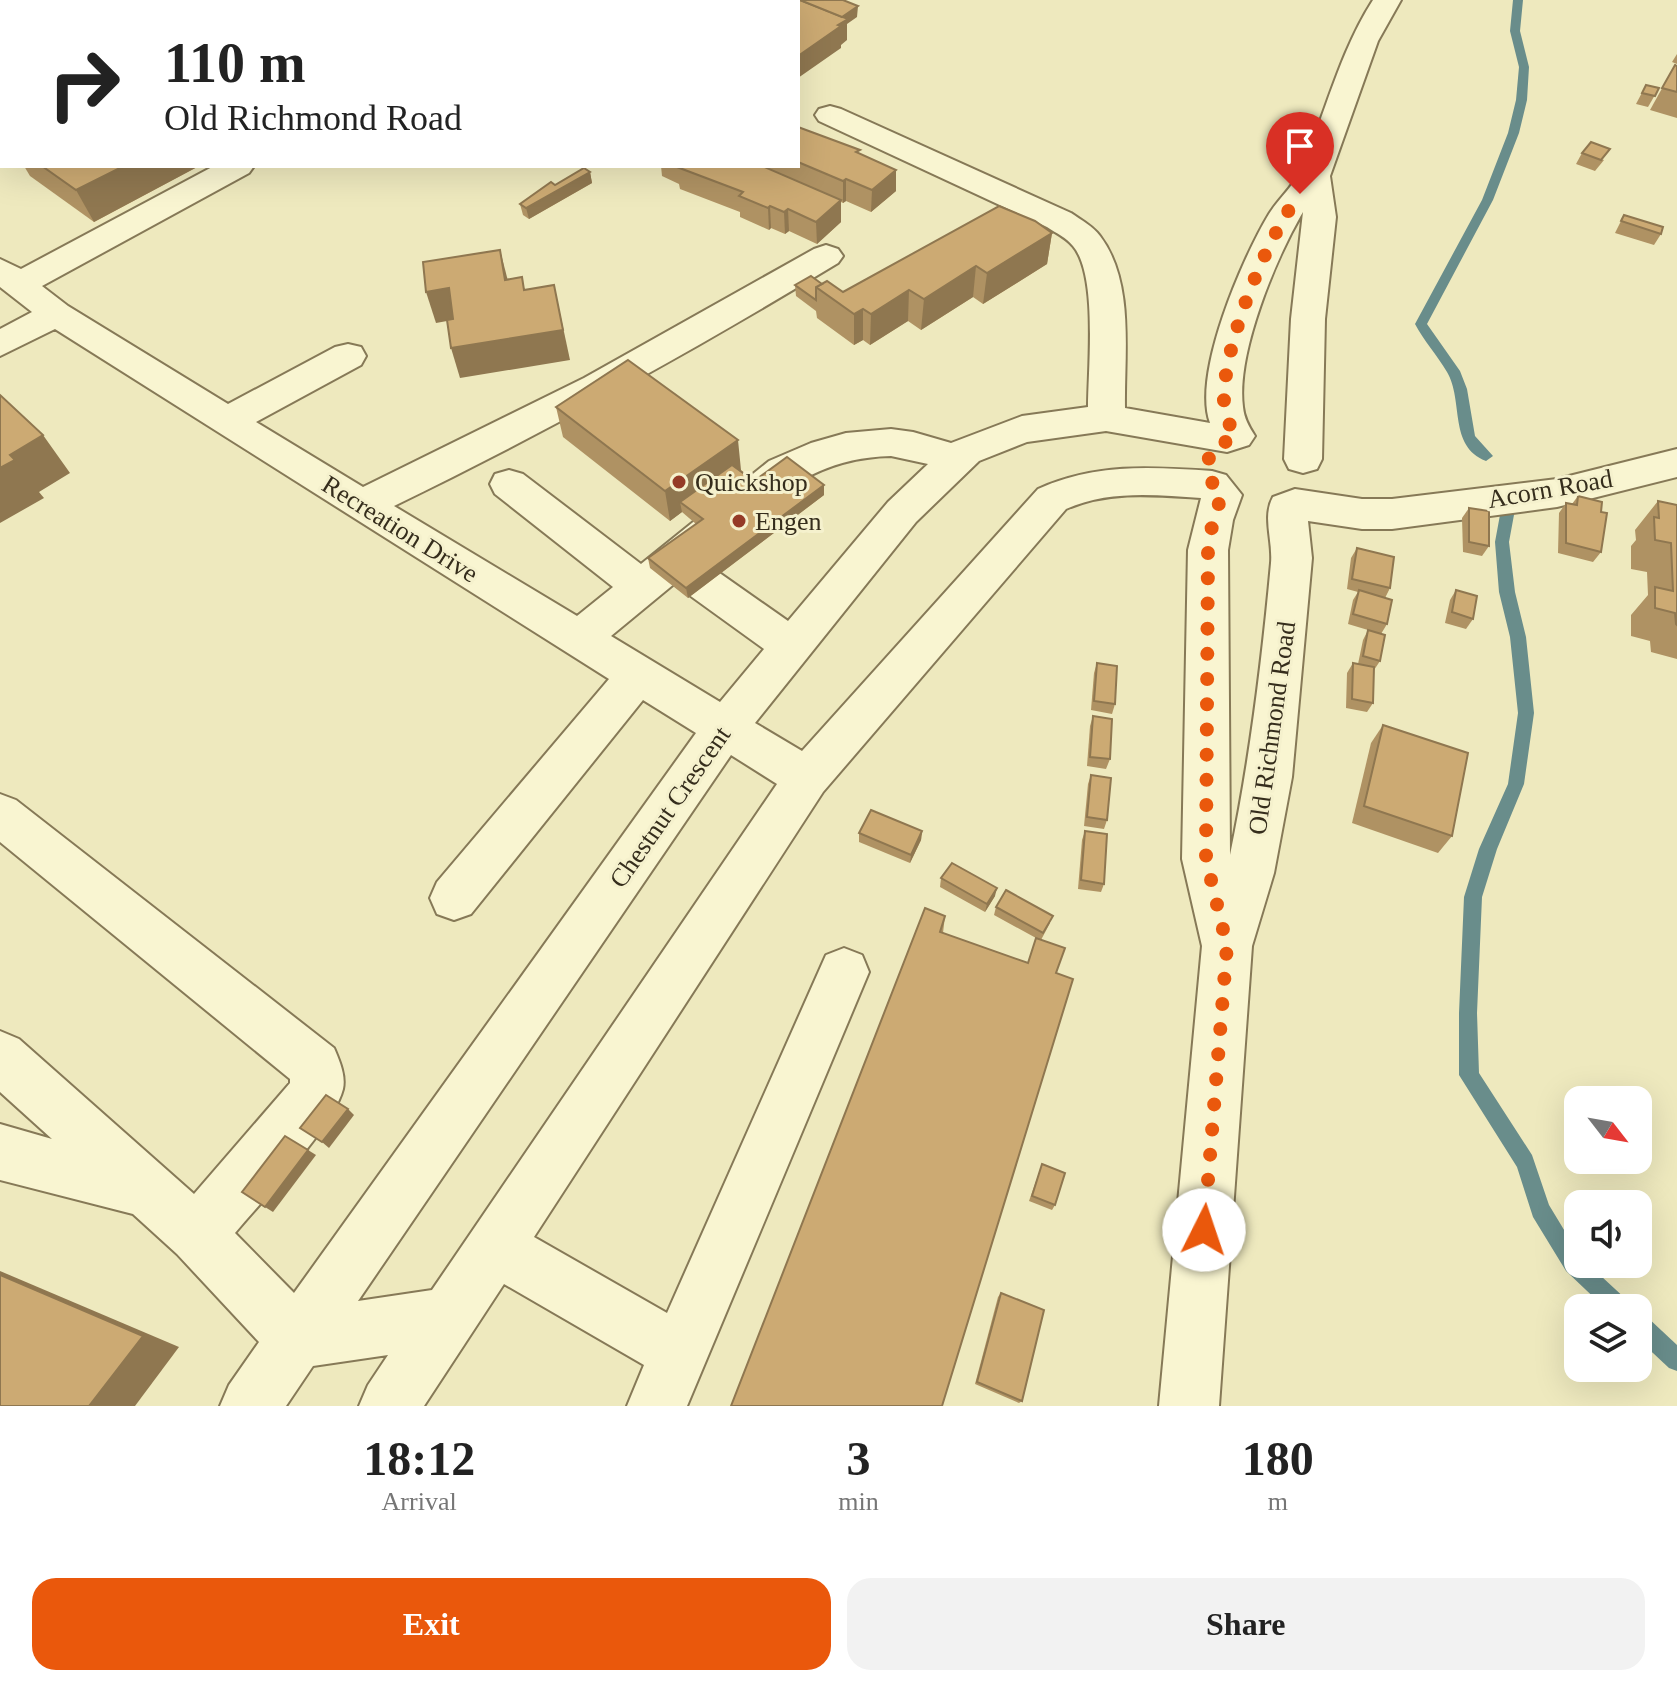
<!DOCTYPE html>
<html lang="en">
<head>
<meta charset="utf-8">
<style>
  :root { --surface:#fff; --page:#f2f2f2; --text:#222; --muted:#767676; --accent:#ea580c }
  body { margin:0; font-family:Georgia,serif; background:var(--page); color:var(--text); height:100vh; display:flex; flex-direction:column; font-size:30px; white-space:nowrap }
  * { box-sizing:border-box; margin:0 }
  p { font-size:26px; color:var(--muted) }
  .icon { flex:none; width:44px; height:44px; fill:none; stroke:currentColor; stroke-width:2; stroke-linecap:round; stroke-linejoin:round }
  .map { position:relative; height:1406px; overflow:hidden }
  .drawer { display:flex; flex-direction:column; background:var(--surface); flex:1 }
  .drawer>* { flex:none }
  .hud { position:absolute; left:0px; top:0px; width:800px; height:168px; box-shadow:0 8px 32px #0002; background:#fff; color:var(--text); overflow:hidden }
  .needle { width:52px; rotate:121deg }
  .controls { position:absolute; left:1564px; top:1086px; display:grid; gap:16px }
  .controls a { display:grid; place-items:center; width:88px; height:88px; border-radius:16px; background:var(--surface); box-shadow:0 8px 32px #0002; font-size:40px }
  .pin { position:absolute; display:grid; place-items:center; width:68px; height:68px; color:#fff; margin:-82px -34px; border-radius:50% 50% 50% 0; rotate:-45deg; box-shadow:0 0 8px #0007 }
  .pin .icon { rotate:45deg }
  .me { position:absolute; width:88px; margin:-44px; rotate:4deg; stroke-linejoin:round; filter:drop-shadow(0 0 6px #0008) }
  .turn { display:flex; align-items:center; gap:28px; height:168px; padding:0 32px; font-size:36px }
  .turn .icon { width:104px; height:104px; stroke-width:2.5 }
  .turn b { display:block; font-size:56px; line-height:68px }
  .eta { display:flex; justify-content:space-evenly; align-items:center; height:136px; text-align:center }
  .eta b { font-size:48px; font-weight:700; line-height:56px }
  .button { display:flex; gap:16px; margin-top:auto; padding:16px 32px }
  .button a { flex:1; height:92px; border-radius:24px; background:var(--accent); color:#fff; font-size:32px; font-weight:700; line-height:92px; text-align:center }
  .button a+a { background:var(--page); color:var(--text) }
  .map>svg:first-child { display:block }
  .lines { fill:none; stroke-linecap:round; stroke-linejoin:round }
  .stream { fill:#698d8b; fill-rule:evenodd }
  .minor-casing { stroke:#867957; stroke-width:4 }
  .minor { fill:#f9f5d1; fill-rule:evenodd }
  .wall { fill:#af9263 }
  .shaded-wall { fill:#8f7750 }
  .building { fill:#ccaa73; stroke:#8f7750; stroke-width:2 }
  .route { stroke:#ea580c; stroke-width:14; stroke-dasharray:0 25.2 }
  .poi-dot { fill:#953b27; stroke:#f5f1cd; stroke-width:3 }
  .labels { text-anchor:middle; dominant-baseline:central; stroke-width:6; stroke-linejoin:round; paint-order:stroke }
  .poi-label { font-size:26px; fill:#352d1c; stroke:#f5f1cd; text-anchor:start }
  .street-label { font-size:26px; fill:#352d1c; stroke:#f5f1cd }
</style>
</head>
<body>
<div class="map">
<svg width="1677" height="1406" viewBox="0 0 1677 1406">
  <rect width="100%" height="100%" fill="#eee9be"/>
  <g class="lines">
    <!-- stream -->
    <g class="stream">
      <path d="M1513,0h10l-3,31 9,36 -2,33 -8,33 -26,67 -66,124 33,47 7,18 8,47 18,20 -7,5c-38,-15 -22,-60 -39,-89 -10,-17 -23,-31 -32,-48l67,-124 26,-67 8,-33 3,-33 -9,-36z"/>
      <polygon points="1509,499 1516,504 1509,542 1515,592 1526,637 1534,713 1524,784 1497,849 1482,897 1477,1013 1479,1073 1532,1155 1549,1205 1578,1253 1578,1264 1588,1264 1628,1301 1632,1308 1605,1308 1566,1271 1533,1217 1517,1167 1459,1075 1459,1013 1464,897 1479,849 1508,784 1518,713 1510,637 1499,592 1495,542 1502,504"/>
      <polygon points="1638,1313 1646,1316 1677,1345 1677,1371 1669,1368 1638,1339"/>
    </g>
    <!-- minor casing -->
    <g class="minor-casing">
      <g id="minor">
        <path d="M1373,0h28l-23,41 -48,135 6,41 -11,102 -3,140 -5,10 -14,4 -14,-4 -5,-10 7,-140 12,-107c-27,46 -67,141 -60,195 1,11 6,20 12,29l-6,9 -22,7 -121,-21 -79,11 -48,19 -63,61 -161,201 47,28 236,-262c58,-26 113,-22 174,-18l14,4 16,20 -9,25 -5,30 2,305c20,-96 32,-194 41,-292 2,-23 -9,-46 2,-66l22,-8 67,10h30l165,-20 120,-30v28l-120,30 -165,22h-30l-54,-8 4,37 -20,219 -18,96 -22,73 -33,460h-60l43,-460 -20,-87 6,-309 13,-52c-46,-3 -92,-8 -135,11l-243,283 -289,445 133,76 159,-358 18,-7 18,7 7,17 -182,434h-60l17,-41 -140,-81 -80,122h-65l9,-21 20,-30 -75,11 -27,40h-66l9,-21 30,-43 -82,-88 -44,-40 -133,-34v-56l52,15 -52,-47v-61l19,8 175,155 96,-111v-4l-290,-237v-48l16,6 318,248c5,12 12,27 9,41 -10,39 -80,110 -108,144l59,60 402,-560 -53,-33 -172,214 -17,6 -17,-6 -7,-16 7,-16 172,-203 -554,-350 -55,27v-27l32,-17 -32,-25v-28l21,10 193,-103h40l-5,7 -207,113 26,20 160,98 107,-57 13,-3 13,3 5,9 -5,9 -105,57 107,65 221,-109 230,-129 12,-4 12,4 5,7 -5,7c-145,88 -292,169 -444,243l183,110 36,-29 -118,-93 -5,-10 5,-10 14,-4 14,4 118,90 128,-103 42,-18 35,-10 45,-4 22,3 38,11 71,-27 66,-9c0,-38 10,-132 -15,-161 -6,-8 -17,-13 -26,-19l-228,-106 -4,-6 4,-6 11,-3 11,3 230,104c10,7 22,13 29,23 35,46 24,118 25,172l85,15c-18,-49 33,-166 59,-209 10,-16 25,-28 32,-45 25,-56 38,-116 72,-169zM891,456l37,8 -40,38 -100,119 -87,-61c63,-52 103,-102 190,-104zM674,584l90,65 -44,53 -109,-66zM731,755l46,29 -345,506 -74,11z"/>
        <polygon points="0,105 2,105 0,124"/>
      </g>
    </g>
    <!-- minor -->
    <use href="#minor" class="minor"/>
  </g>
  <!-- wall -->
  <g class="wall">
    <polygon points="1677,54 1677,64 1672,62"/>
    <polygon points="1675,65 1677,66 1677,118 1650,110"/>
    <polygon points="1646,85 1659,88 1648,107 1636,104"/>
    <polygon points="798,123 799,127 860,154 896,191 871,212 846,201 843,203 841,202 841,222 817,244 789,231 785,234 771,228 769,230 740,217 740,212 680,189 679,184 662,176 661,166 798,166"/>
    <polygon points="1582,153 1604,160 1595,171 1576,164"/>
    <polygon points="24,166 199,166 94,222 30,176"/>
    <polygon points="590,172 592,183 529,219 523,215 520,204 555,185"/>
    <polygon points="1624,215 1661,234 1654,245 1615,233"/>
    <polygon points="1052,233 1047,264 983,304 973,297 921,330 908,321 870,345 863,340 854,345 817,318 816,311 796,296 795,285 822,284 843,292"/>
    <polygon points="556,407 741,470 754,481 824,495 688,598 650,568 648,558 696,524 682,512 670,521 563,437"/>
    <polygon points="1578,496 1601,512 1601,552 1593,562 1558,553 1559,513 1566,503 1572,504"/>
    <polygon points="1658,501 1677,505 1677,659 1651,652 1650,641 1631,636 1631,615 1648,595 1647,572 1631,569 1631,546 1636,540 1635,530"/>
    <polygon points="1469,508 1489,546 1482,556 1463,552 1462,518"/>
    <polygon points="1357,548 1390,588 1385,598 1387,624 1381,634 1380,661 1374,670 1373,703 1367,712 1346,708 1347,673 1353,663 1358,664 1363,640 1368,630 1348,624 1353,600 1358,592 1347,589 1351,558"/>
    <polygon points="1456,590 1473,619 1466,629 1445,623 1450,600"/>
    <polygon points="1097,663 1115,704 1112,714 1091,710 1094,673"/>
    <polygon points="1093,716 1110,759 1106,769 1087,766 1090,726"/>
    <polygon points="1383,725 1452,836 1438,853 1352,823 1371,743"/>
    <polygon points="1091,775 1107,820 1104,829 1084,826 1088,784"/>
    <polygon points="922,831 921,840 910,863 859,842 859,833"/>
    <polygon points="1085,831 1104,884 1101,892 1078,889 1082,840"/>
    <polygon points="941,878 995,896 985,912 940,887"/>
    <polygon points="996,907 1050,923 1041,940 1056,973 731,1406 945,916 943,933 1028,963 1036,938 994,915"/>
    <polygon points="1042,1164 1055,1205 1052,1210 1029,1201"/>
    <polygon points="1001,1293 1022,1401 1019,1403 975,1384 998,1297"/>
  </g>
  <!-- shaded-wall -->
  <g class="shaded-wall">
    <polygon points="247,0 285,0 286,2 242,2"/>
    <polygon points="858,6 857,17 847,24 847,40 841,45 841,48 798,78 798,56 838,19"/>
    <polygon points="2,138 2,153 0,155 0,140"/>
    <polygon points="124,166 199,166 94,222 76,190"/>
    <polygon points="896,170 896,191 871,212 872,190"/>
    <polygon points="590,172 592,183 529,219 526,208"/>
    <polygon points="846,179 846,201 843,203 843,181"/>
    <polygon points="841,200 841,222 817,244 816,222"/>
    <polygon points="770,206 771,228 769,230 768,208"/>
    <polygon points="788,209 789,231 785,234 784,212"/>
    <polygon points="1052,233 1047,264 983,304 987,273"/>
    <polygon points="500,250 508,281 505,280"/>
    <polygon points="976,266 973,297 921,330 924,299"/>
    <polygon points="554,285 570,360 460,378 451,348"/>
    <polygon points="449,288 458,319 436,323 426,292"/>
    <polygon points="909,290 908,321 870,345 871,314"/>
    <polygon points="863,309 863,340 854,345 854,314"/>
    <polygon points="43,435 70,473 39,492 44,498 0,523 0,468 10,455"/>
    <polygon points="738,440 741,470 688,508 680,502 682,512 670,521 665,491"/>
    <polygon points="824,485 824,495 688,598 686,588"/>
    <polygon points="922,831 921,840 910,863 911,855"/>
    <polygon points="997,888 995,896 985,912 987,904"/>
    <polygon points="348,1109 354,1115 329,1148 322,1142"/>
    <polygon points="308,1150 316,1155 273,1212 265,1207"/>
    <polygon points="0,1271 179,1347 135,1406 89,1406 0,1275"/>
  </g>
  <!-- building -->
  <g class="building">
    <polygon points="188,0 231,0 228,2 187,2 189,1"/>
    <polygon points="765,0 800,0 848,19 838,25 841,26 798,56 798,2 761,2"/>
    <polygon points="800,0 843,0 858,6 842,17"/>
    <polygon points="1675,65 1677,66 1677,92 1662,88"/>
    <polygon points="1646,85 1659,88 1655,96 1642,93"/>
    <polygon points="798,127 860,150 856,152 896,170 872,190 846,179 843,181 798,162"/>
    <polygon points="1591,142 1610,149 1601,160 1582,153"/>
    <polygon points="42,166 124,166 76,190"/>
    <polygon points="679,166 762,166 841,200 816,222 788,209 784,212 770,206 768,208 739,196 743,192 677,167"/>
    <polygon points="584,168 590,172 526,208 520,204 551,182 555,185"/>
    <polygon points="999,206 1035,221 1052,233 987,273 976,266 924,299 909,290 871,314 863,309 854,314 816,287 827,281 843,292"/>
    <polygon points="1624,215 1663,227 1661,234 1621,221"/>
    <polygon points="500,250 505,280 522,277 524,290 554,285 563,330 451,348 447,320 453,319 449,288 426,292 423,262"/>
    <polygon points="811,276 822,284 816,287 816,300 795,285"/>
    <polygon points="628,360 738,440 665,491 556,407"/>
    <polygon points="0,395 43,435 10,455 15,460 0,468"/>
    <polygon points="787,457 824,485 686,588 648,558 703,519 680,502 732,465 754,481"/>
    <polygon points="1578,496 1602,502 1601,512 1607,513 1601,552 1566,543 1566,503 1577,505"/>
    <polygon points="1658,501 1677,505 1677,625 1676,624 1675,613 1655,608 1655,587 1673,591 1671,543 1655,540 1654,517 1659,518"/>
    <polygon points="1469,508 1489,511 1489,546 1469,542"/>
    <polygon points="1357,548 1394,557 1390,588 1352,579"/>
    <polygon points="1359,590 1392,600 1387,624 1353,614"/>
    <polygon points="1456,590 1477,596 1473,619 1452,612"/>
    <polygon points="1368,630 1385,635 1380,661 1363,656"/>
    <polygon points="1097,663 1117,666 1115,704 1094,701"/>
    <polygon points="1353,663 1374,667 1373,703 1352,699"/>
    <polygon points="1093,716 1112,719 1110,759 1090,757"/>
    <polygon points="1383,725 1468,753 1452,836 1364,806"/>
    <polygon points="1091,775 1111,778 1107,820 1087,817"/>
    <polygon points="871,810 922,831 911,855 859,833"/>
    <polygon points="1085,831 1107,834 1104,884 1081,880"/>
    <polygon points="952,863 997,888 987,904 941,878"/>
    <polygon points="1006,890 1053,916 1043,933 996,907"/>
    <polygon points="925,908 945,916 940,932 1028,963 1036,938 1065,948 1056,973 1073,979 942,1406 731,1406"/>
    <polygon points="326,1095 348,1109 322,1142 300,1128"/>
    <polygon points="285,1136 308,1150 265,1207 242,1192"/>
    <polygon points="1042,1164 1065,1173 1055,1205 1032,1196"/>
    <polygon points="0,1275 143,1336 89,1406 0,1406"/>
    <polygon points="1001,1293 1044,1310 1022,1401 977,1382"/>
  </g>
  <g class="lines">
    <!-- route -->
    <path class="route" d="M1204,1230l23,-284 -21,-87 2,-309 5,-30 9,-25c-14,-14 -17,-26 -11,-45l25,-14c-7,-12 -12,-21 -12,-34 -2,-54 43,-166 76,-208"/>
  </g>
  <!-- markers -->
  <g class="poi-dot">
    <circle cx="679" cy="482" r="8"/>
    <circle cx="739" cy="521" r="8"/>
  </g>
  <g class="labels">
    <!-- poi labels -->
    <g class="poi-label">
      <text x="695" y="482">Quickshop</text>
      <text x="755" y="521">Engen</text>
    </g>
    <!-- street labels -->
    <g class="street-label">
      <text transform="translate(1550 489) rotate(-10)">Acorn Road</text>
      <text transform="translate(400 529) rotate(32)">Recreation Drive</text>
      <text transform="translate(1272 728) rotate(-82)">Old Richmond Road</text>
      <text transform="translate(670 807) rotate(-55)">Chestnut Crescent</text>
    </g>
  </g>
</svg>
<div class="controls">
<a><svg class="needle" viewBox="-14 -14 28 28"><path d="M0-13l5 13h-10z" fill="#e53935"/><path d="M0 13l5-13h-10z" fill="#767676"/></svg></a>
<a><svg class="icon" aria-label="sound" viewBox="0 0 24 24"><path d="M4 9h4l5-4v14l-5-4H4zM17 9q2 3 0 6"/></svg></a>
<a><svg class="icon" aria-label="layers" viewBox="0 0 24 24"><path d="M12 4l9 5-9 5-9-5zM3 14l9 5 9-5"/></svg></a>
</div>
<div class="pin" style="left:1300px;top:194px;background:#d93025"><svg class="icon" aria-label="arrive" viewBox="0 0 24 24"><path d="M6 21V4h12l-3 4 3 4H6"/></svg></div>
<svg class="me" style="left:1204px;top:1230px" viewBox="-20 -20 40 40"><circle r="19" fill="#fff"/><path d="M0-13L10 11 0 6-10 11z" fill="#ea580c"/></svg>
<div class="hud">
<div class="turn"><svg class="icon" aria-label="right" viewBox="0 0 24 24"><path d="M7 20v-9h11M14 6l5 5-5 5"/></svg><div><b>110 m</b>Old Richmond Road</div></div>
</div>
</div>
<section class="drawer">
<div class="eta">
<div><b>18:12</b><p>Arrival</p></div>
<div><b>3</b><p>min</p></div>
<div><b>180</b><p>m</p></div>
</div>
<div class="button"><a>Exit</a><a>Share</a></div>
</section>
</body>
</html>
